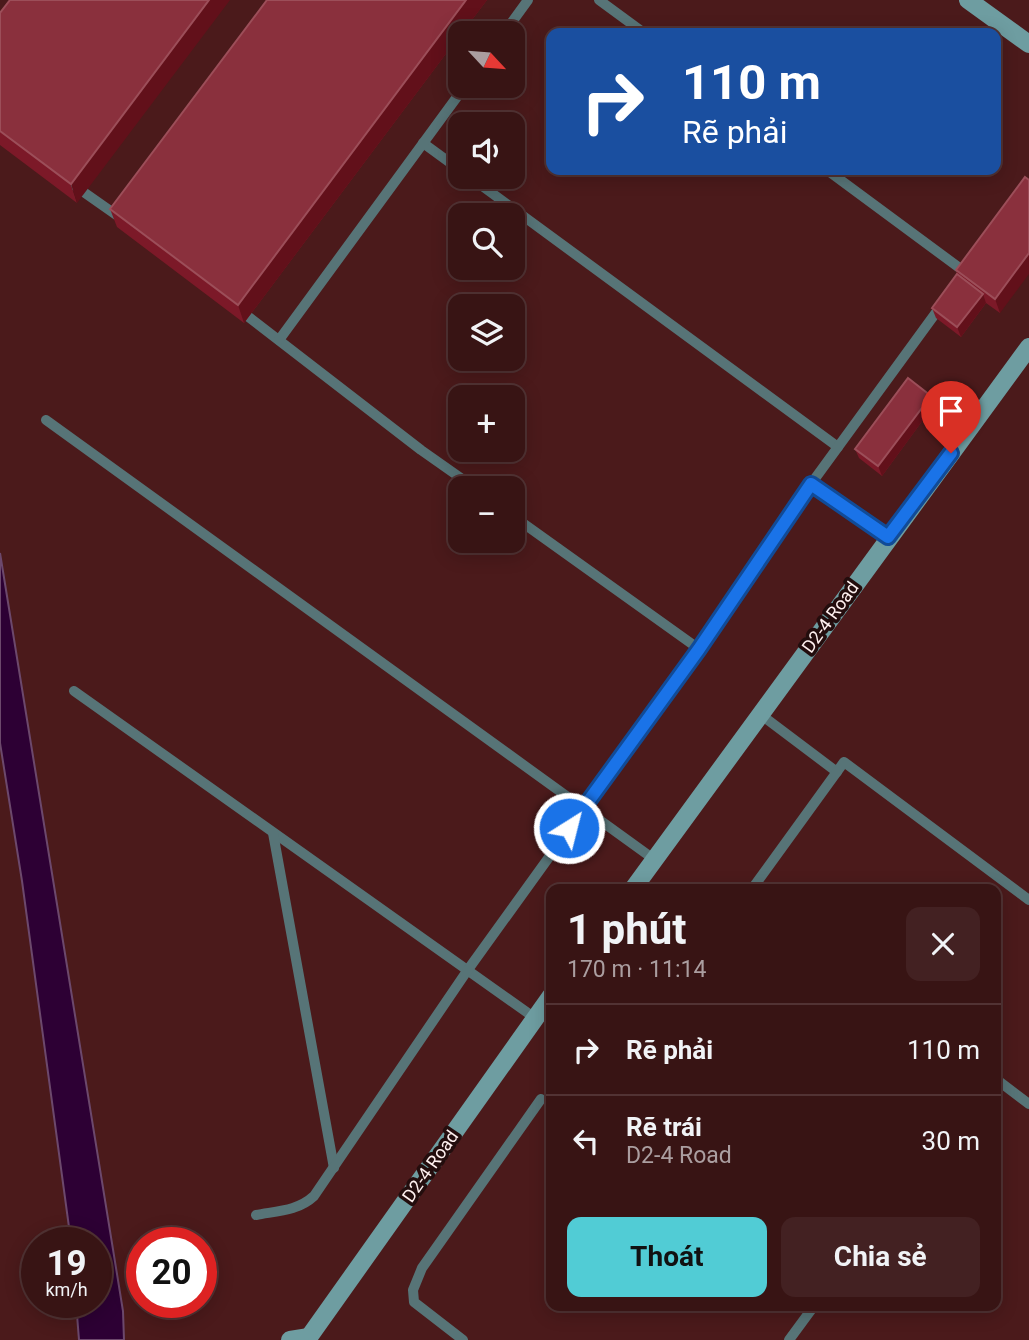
<!DOCTYPE html>
<html lang="vi">
<head>
<meta charset="utf-8">
<style>
  :root { --surface:#381414; --page:#432122; --text:#f1f3f6; --muted:#ab9ea0; --line:#523334; --accent:#51ccd5 }
  body { margin:0; font-family:Roboto,sans-serif; background:var(--page); color:var(--text); height:100vh; display:flex; flex-direction:column; font-size:26px; white-space:nowrap }
  * { box-sizing:border-box; margin:0 }
  p { font-size:23px; color:var(--muted) }
  .icon { flex:none; width:38px; height:38px; fill:none; stroke:currentColor; stroke-width:2; stroke-linecap:round; stroke-linejoin:round }
  .map { position:relative; flex:1; overflow:hidden }
  .side { position:absolute; left:546px; top:884px; width:455px; height:427px; display:flex; flex-direction:column; background:var(--surface); border-radius:14px; box-shadow:0 4px 18px #0003,0 0 0 2px var(--line) }
  .side>* { flex:none }
  .top-card { position:absolute; left:546px; top:28px; width:455px; height:147px; border-radius:14px; box-shadow:0 4px 18px #0003,0 0 0 2px var(--line); background:#1a4fa0; color:#fff; overflow:hidden }
  .needle { width:46px; rotate:116deg }
  .controls { position:absolute; left:448px; top:21px; display:grid; gap:14px }
  .controls a { display:grid; place-items:center; width:77px; height:77px; border-radius:14px; background:var(--surface); box-shadow:0 4px 18px #0003,0 0 0 2px var(--line); font-size:35px }
  .speed { position:absolute; left:21px; top:1227px; display:flex; gap:14px; font-size:35px; font-weight:700; text-align:center }
  .speed>* { display:grid; place-content:center; width:91px; height:91px; border-radius:50%; background:var(--surface); box-shadow:0 4px 18px #0003,0 0 0 2px var(--line); line-height:1 }
  .speed small { font-size:18px; font-weight:400 }
  .speed .limit { border:10px solid #d22; background:#fff; color:#111 }
  .pin { position:absolute; display:grid; place-items:center; width:60px; height:60px; color:#fff; margin:-72px -30px; border-radius:50% 50% 50% 0; rotate:-45deg; box-shadow:0 0 7px #0007 }
  .pin .icon { rotate:45deg }
  .me { position:absolute; width:77px; margin:-38px; rotate:36deg; stroke-linejoin:round; filter:drop-shadow(0 0 5px #0008) }
  .turn { display:flex; align-items:center; gap:24px; height:147px; padding:0 21px; font-size:32px }
  .turn .icon { width:91px; height:91px; stroke-width:2.5 }
  .turn b { display:block; font-size:49px; line-height:60px }
  .round { display:grid; place-items:center; flex:none; width:74px; height:74px; border-radius:14px; background:var(--page) }
  .overview { display:flex; align-items:center; justify-content:space-between; height:119px; padding:0 21px }
  h1 { font-size:42px; font-weight:700; line-height:52px }
  .primary-button { display:flex; gap:14px; margin-top:auto; padding:14px 21px }
  .primary-button a { flex:1; height:80px; border-radius:14px; background:var(--accent); color:#111; font-size:28px; font-weight:700; line-height:80px; text-align:center }
  .primary-button a+a { background:var(--page); color:var(--text) }
  ul { padding:0; list-style:none }
  li { display:flex; align-items:center; gap:21px; height:91px; padding:0 21px; border-top:2px solid var(--line) }
  li div { flex:1 }
  li b { display:block; font-size:26px }
  li em { font-style:normal }
  .map>svg:first-child { display:block }
  .water { fill:#2d0034; stroke:#6c486c; stroke-width:2 }
  .lines { fill:none; stroke-linecap:round; stroke-linejoin:round }
  .lane { stroke:#577477; stroke-width:10 }
  .secondary { stroke:#6e9da1; stroke-width:18 }
  .wall { fill:#7c1928 }
  .shaded-wall { fill:#62101a }
  .building { fill:#8a303d; stroke:#9c4e59; stroke-width:2 }
  .route-casing { stroke:#114b97; stroke-width:18 }
  .route { stroke:#1a73e8; stroke-width:12 }
  .labels { text-anchor:middle; dominant-baseline:central; stroke-width:7; stroke-linejoin:round; paint-order:stroke }
  .street-label { font-size:18px; fill:#fef0ef; stroke:#230d0d }
</style>
</head>
<body>
<div class="map">
<svg width="1029" height="1340" viewBox="0 0 1029 1340">
  <rect width="100%" height="100%" fill="#4b1a1b"/>
  <!-- water -->
  <polygon class="water" points="0,553 123,1311 124,1340 79,1340 76,1302 96,1302 96,1242 71,1242 22,881 0,743"/>
  <g class="lines">
    <!-- lane -->
    <g class="lane">
      <polyline points="599,0 644,33"/>
      <polyline points="504,33 528,0"/>
      <polyline points="423,143 460,170"/>
      <polyline points="827,170 965,272 962,276"/>
      <polyline points="470,177 838,447"/>
      <polyline points="75,186 122,219"/>
      <polyline points="237,308 421,450 475,488"/>
      <polyline points="279,340 465,86"/>
      <polyline points="46,420 655,860"/>
      <polyline points="811,484 888,537"/>
      <polyline points="513,516 699,649 811,484 943,303"/>
      <polyline points="74,691 535,1018"/>
      <polyline points="760,714 837,772"/>
      <polyline points="273,833 334,1168"/>
      <polyline points="752,889 844,762 1029,900"/>
      <polyline points="996,1079 1029,1104"/>
      <path d="M256,1215c21,-4 42,-4 58,-19l153,-225 232,-322"/>
      <polyline points="463,1340 414,1302 413,1290 422,1268 541,1099"/>
      <polyline points="789,1340 814,1306"/>
    </g>
    <!-- secondary -->
    <g class="secondary">
      <polyline points="968,0 1029,44"/>
      <polyline points="633,889 1029,347"/>
      <polyline points="309,1337 551,996"/>
      <polyline points="290,1340 309,1337"/>
    </g>
  </g>
  <!-- wall -->
  <g class="wall">
    <polygon points="10,0 77,203 0,145 0,13"/>
    <polygon points="267,0 487,0 462,33 460,33 460,35 244,323 117,227 110,209"/>
    <polygon points="1029,180 1000,313 986,303 961,337 936,318 932,308 957,274 956,270"/>
    <polygon points="934,405 882,476 859,458 855,449"/>
  </g>
  <!-- shaded-wall -->
  <g class="shaded-wall">
    <polygon points="209,0 230,0 77,203 71,184"/>
    <polygon points="466,0 487,0 462,33 460,33 460,35 244,323 238,305"/>
    <polygon points="1029,253 1029,274 1000,313 995,299"/>
    <polygon points="983,294 986,303 961,337 957,327"/>
    <polygon points="931,396 934,405 882,476 878,466"/>
  </g>
  <!-- building -->
  <g class="building">
    <polygon points="10,0 209,0 71,184 0,131 0,13"/>
    <polygon points="267,0 466,0 238,305 110,209"/>
    <polygon points="1025,177 1029,180 1029,253 995,299 956,270"/>
    <polygon points="957,274 983,294 957,327 932,308"/>
    <polygon points="908,378 931,396 878,466 855,449"/>
  </g>
  <g class="lines">
    <!-- route casing -->
    <g class="route-casing">
      <polyline id="route" points="569,828 699,649 811,484 888,537 951,453"/>
    </g>
    <!-- route -->
    <use href="#route" class="route"/>
  </g>
  <g class="labels">
    <!-- street labels -->
    <g class="street-label">
      <text transform="translate(830 617) rotate(-54)">D2-4 Road</text>
      <text transform="translate(430 1166) rotate(-55)">D2-4 Road</text>
    </g>
  </g>
</svg>
<div class="controls">
<a><svg class="needle" viewBox="-14 -14 28 28"><path d="M0-13l5 13h-10z" fill="#e53935"/><path d="M0 13l5-13h-10z" fill="#ab9ea0"/></svg></a>
<a><svg class="icon" aria-label="sound" viewBox="0 0 24 24"><path d="M4 9h4l5-4v14l-5-4H4zM17 9q2 3 0 6"/></svg></a>
<a><svg class="icon" aria-label="search" viewBox="0 0 24 24"><circle cx="10" cy="10" r="6"/><path d="M15 15l6 6"/></svg></a>
<a><svg class="icon" aria-label="layers" viewBox="0 0 24 24"><path d="M12 4l9 5-9 5-9-5zM3 14l9 5 9-5"/></svg></a>
<a>+</a>
<a>−</a>
</div>
<div class="speed"><div>19<small>km/h</small></div><div class="limit">20</div></div>
<div class="pin" style="left:951px;top:453px;background:#d93025"><svg class="icon" aria-label="arrive" viewBox="0 0 24 24"><path d="M6 21V4h12l-3 4 3 4H6"/></svg></div>
<svg class="me" style="left:569px;top:828px" viewBox="-20 -20 40 40"><circle r="17" fill="#1a73e8" stroke="#fff" stroke-width="3"/><path d="M0-11L8 9 0 5-8 9z" fill="#fff"/></svg>
<div class="top-card">
<div class="turn"><svg class="icon" aria-label="right" viewBox="0 0 24 24"><path d="M7 20v-9h11M14 6l5 5-5 5"/></svg><div><b>110 m</b>Rẽ phải</div></div>
</div>
<section class="side">
<div class="overview"><div><h1>1 phút</h1><p>170 m · 11:14</p></div><a class="round"><svg class="icon" aria-label="close" viewBox="0 0 24 24"><path d="M6 6l12 12M18 6L6 18"/></svg></a></div>
<ul>
<li><svg class="icon" aria-label="right" viewBox="0 0 24 24"><path d="M7 20v-9h11M14 6l5 5-5 5"/></svg><div><b>Rẽ phải</b></div><em>110 m</em></li>
<li><svg class="icon" aria-label="left" viewBox="0 0 24 24"><path d="M17 20v-9H6M10 6l-5 5 5 5"/></svg><div><b>Rẽ trái</b><p>D2-4 Road</p></div><em>30 m</em></li>
</ul>
<div class="primary-button"><a>Thoát</a><a>Chia sẻ</a></div>
</section>
</div>
</body>
</html>
